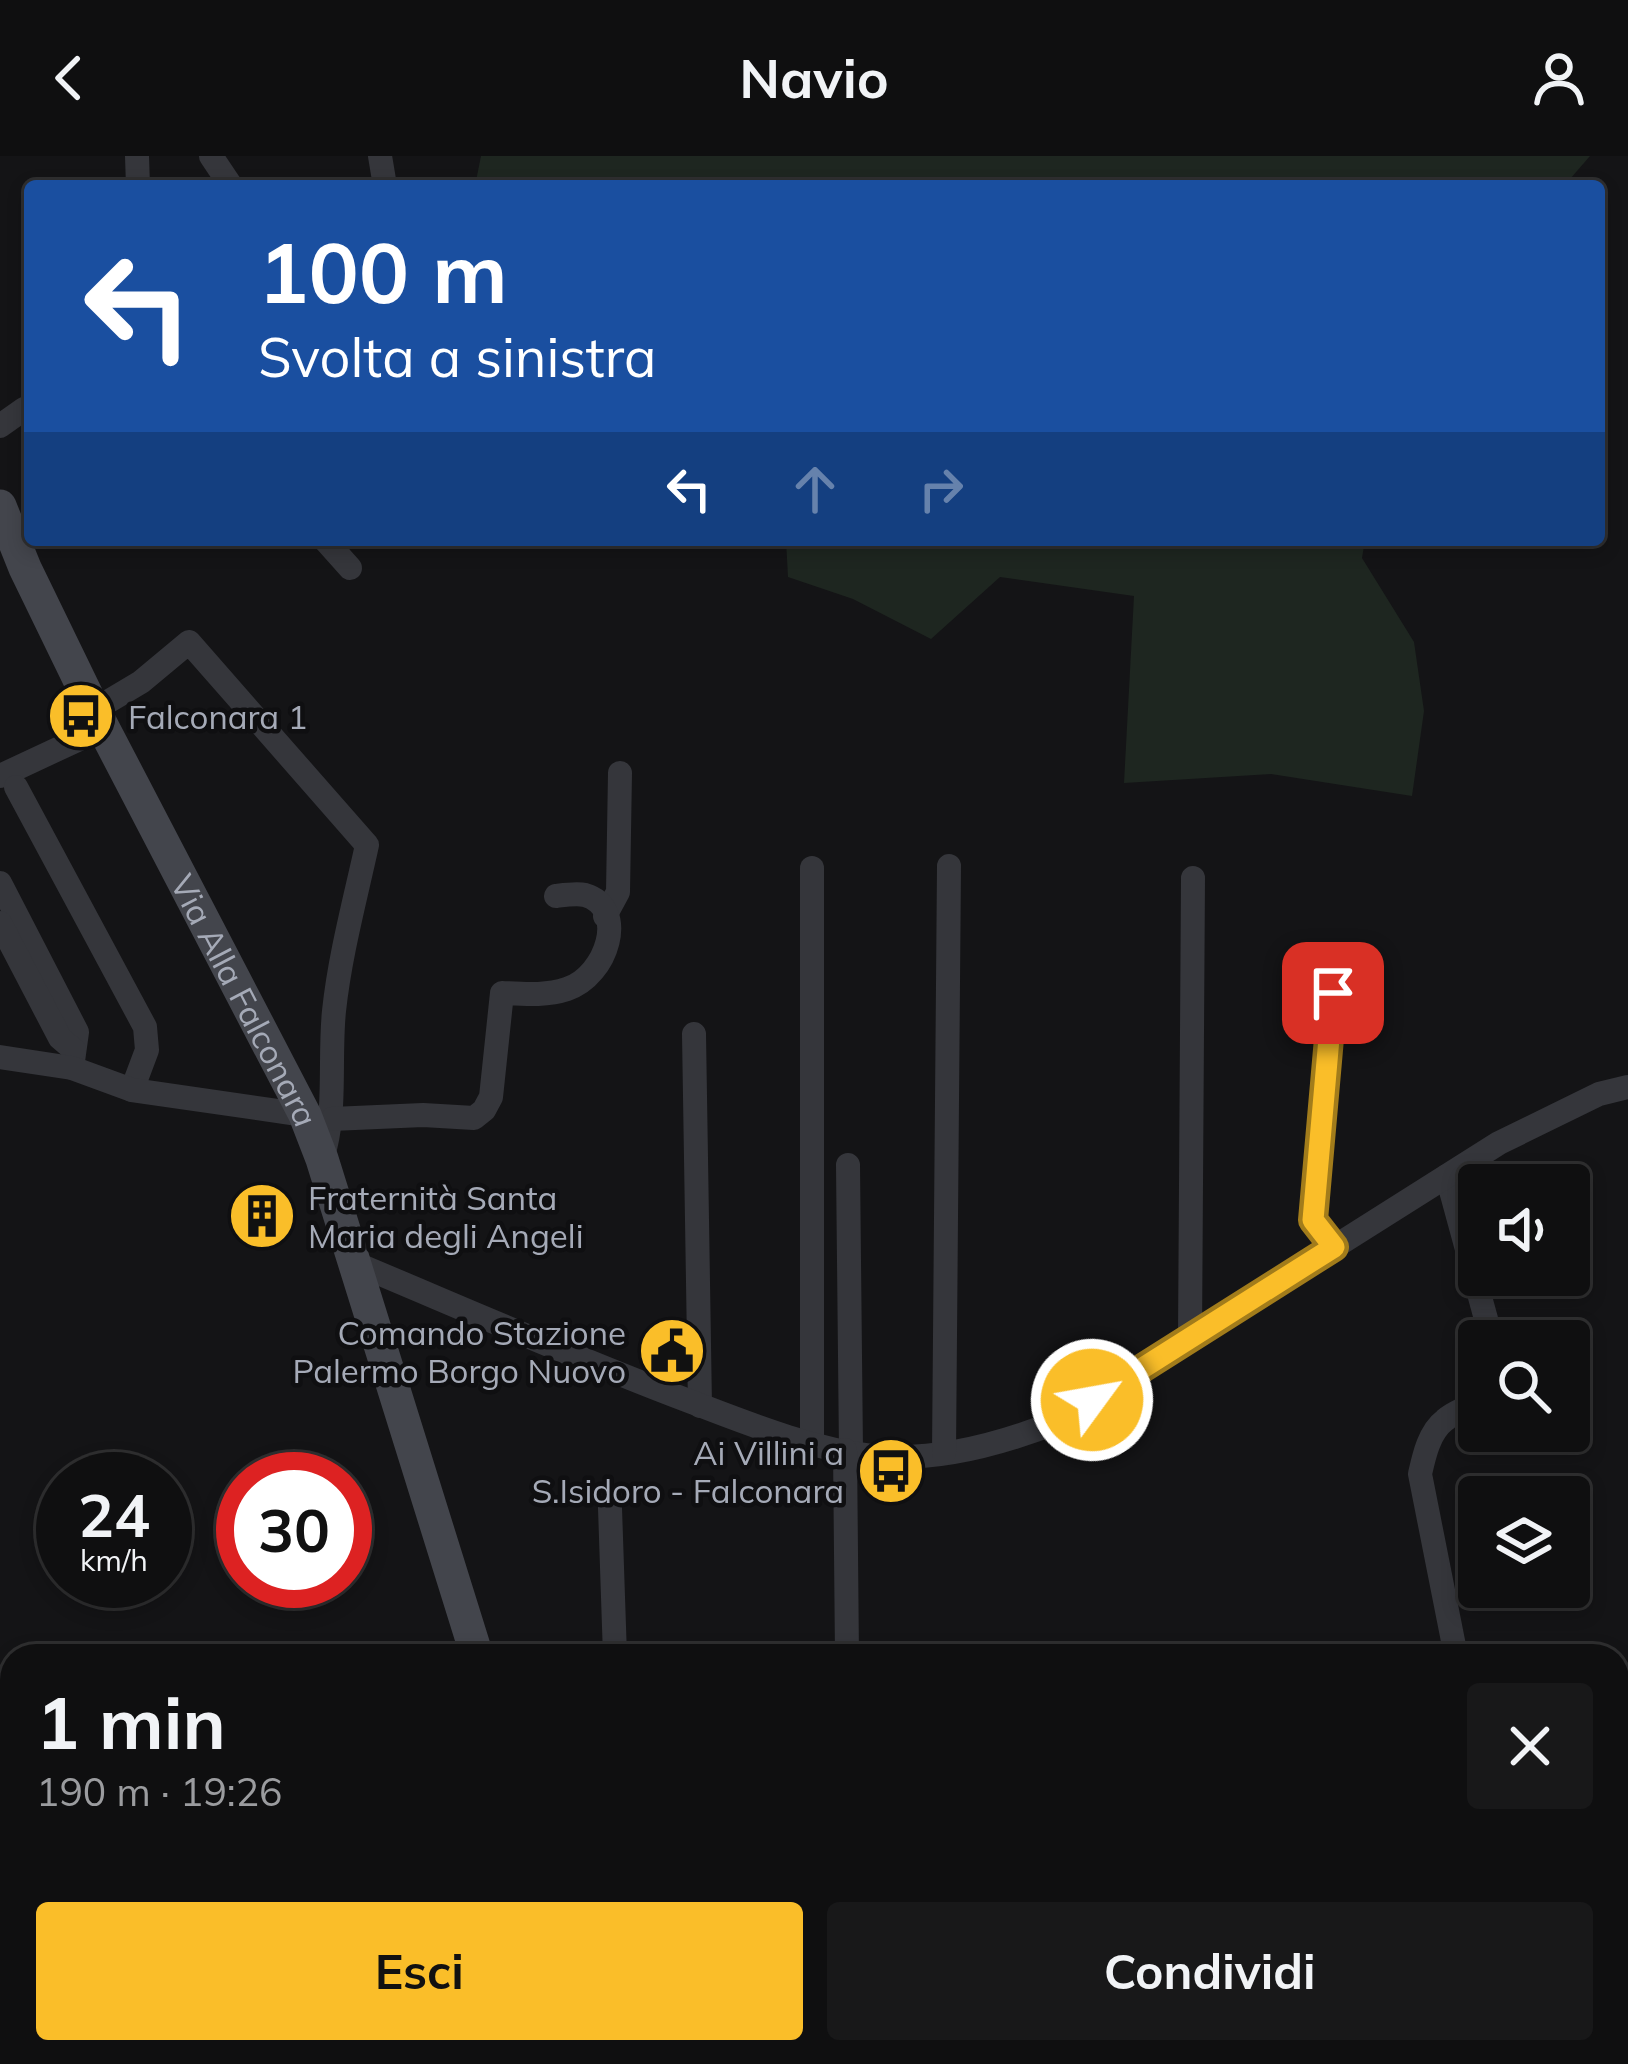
<!DOCTYPE html>
<html lang="it">
<head>
<meta charset="utf-8">
<style>
  :root { --surface:#0f0f10; --page:#181819; --text:#f1f3f6; --muted:#9b9c9f; --line:#2f2f30; --accent:#fabe29 }
  body { margin:0; font-family:Mulish,sans-serif; background:var(--page); color:var(--text); height:100vh; display:flex; flex-direction:column; font-size:45px; white-space:nowrap }
  * { box-sizing:border-box; margin:0 }
  p { font-size:39px; color:var(--muted) }
  .icon { flex:none; width:66px; height:66px; fill:none; stroke:currentColor; stroke-width:2; stroke-linecap:round; stroke-linejoin:round }
  .map { position:relative; flex:1; overflow:hidden }
  .panel { position:absolute; left:0px; top:1488px; width:1629px; height:420px; display:flex; flex-direction:column; background:var(--surface); border-radius:36px 36px 0 0; box-shadow:0 6px 18px #0003,0 0 0 3px var(--line) }
  .panel>* { flex:none }
  .banner { position:absolute; left:24px; top:24px; width:1581px; height:366px; border-radius:12px; box-shadow:0 6px 18px #0003,0 0 0 3px var(--line); background:#1a4fa0; color:#fff; overflow:hidden }
  .tools { position:absolute; left:1458px; top:1008px; display:grid; gap:24px }
  .tools a { display:grid; place-items:center; width:132px; height:132px; border-radius:12px; background:var(--surface); box-shadow:0 6px 18px #0003,0 0 0 3px var(--line); font-size:60px }
  .speed { position:absolute; left:36px; top:1296px; display:flex; gap:24px; font-size:60px; font-weight:700; text-align:center }
  .speed>* { display:grid; place-content:center; width:156px; height:156px; border-radius:50%; background:var(--surface); box-shadow:0 6px 18px #0003,0 0 0 3px var(--line); line-height:1 }
  .speed small { font-size:30px; font-weight:400 }
  .speed .limit { border:18px solid #d22; background:#fff; color:#111 }
  .pin { position:absolute; display:grid; place-items:center; width:102px; height:102px; color:#fff; margin:-51px; border-radius:24px; box-shadow:0 6px 18px #0006 }
  .me { position:absolute; width:132px; margin:-66px; rotate:58deg; stroke-linejoin:round; filter:drop-shadow(0 0 9px #0008) }
  .turn { display:flex; align-items:center; gap:42px; height:252px; padding:0 36px; font-size:54px }
  .turn .icon { width:156px; height:156px; stroke-width:2.5 }
  .turn b { display:block; font-size:84px; line-height:102px }
  .lanes { display:flex; align-items:center; height:114px; padding:0 36px; background:#0003; justify-content:center; gap:60px; direction:ltr }
  .lanes .off { opacity:.35 }
  .round { display:grid; place-items:center; flex:none; width:126px; height:126px; border-radius:12px; background:var(--page) }
  .headline { display:flex; align-items:center; justify-content:space-between; height:204px; padding:0 36px }
  h1 { font-size:72px; font-weight:700; line-height:90px }
  .primary-button { display:flex; gap:24px; margin-top:auto; padding:24px 36px }
  .primary-button a { flex:1; height:138px; border-radius:12px; background:var(--accent); color:#111; font-size:48px; font-weight:700; line-height:138px; text-align:center }
  .primary-button a+a { background:var(--page); color:var(--text) }
  header { display:flex; justify-content:space-between; align-items:center; height:156px; padding:0 36px; background:var(--surface); font-size:54px; font-weight:700 }
  .map>svg:first-child { display:block }
  .green { fill:#1e2620 }
  .lines { fill:none; stroke-linecap:round; stroke-linejoin:round }
  .street { stroke:#35363b; stroke-width:24 }
  .secondary { stroke:#43454c; stroke-width:33 }
  .route-casing { stroke:#a27c1b; stroke-width:30 }
  .route { stroke:#fabe29; stroke-width:21 }
  .labels { text-anchor:middle; dominant-baseline:central; stroke-width:9; stroke-linejoin:round; paint-order:stroke }
  .poi-label { font-size:33px; fill:#a5aab7; stroke:#0f0f11; text-anchor:start }
  .street-label { font-size:33px; fill:#a5aab7; stroke:#0f0f11 }
</style>
</head>
<body>
<header><svg class="icon" aria-label="back" viewBox="0 0 24 24"><path d="M15 5l-7 7 7 7"/></svg>Navio<svg class="icon" aria-label="person" viewBox="0 0 24 24"><circle cx="12" cy="8" r="4"/><path d="M4 21q1-7 8-7t8 7"/></svg></header>
<div class="map">
<svg width="1628" height="1908" viewBox="0 0 1628 1908">
  <rect width="100%" height="100%" fill="#141416"/>
  <!-- green -->
  <g class="green">
    <polygon points="481,0 1590,0 1564,30 475,30"/>
    <polygon points="786,384 1365,384 1362,402 1414,486 1424,555 1412,640 1271,618 1124,627 1134,440 1000,421 931,483 853,443 788,421"/>
  </g>
  <g class="lines">
    <!-- street -->
    <g class="street">
      <polyline points="137,0 138,30"/>
      <polyline points="211,0 231,30"/>
      <polyline points="380,0 385,30"/>
      <polyline points="0,270 24,253 30,254"/>
      <polyline points="325,384 350,412"/>
      <path d="M94,554l47,-28 48,-40 178,203c-12,55 -27,110 -33,166 -5,49 3,103 -12,148"/>
      <polyline points="0,620 103,572"/>
      <polyline points="16,631 145,871 147,894 132,934"/>
      <polyline points="812,712 812,1287"/>
      <polyline points="0,727 77,876 72,912"/>
      <polyline points="605,760 618,736 620,617"/>
      <polyline points="0,767 60,882 74,894"/>
      <polyline points="1333,837 1313,1064 1334,1091"/>
      <polyline points="694,878 700,1250"/>
      <polyline points="0,901 72,912 132,934 305,959"/>
      <path d="M332,963l91,-4 51,3 10,-8 7,-13 11,-104c22,1 44,3 65,-4 40,-13 62,-81 18,-94 -8,-2 -21,0 -29,1"/>
      <polyline points="848,1009 851,1295"/>
      <polyline points="1447,1020 1492,1185"/>
      <path d="M352,1106c112,47 223,96 337,139 58,22 121,48 183,55 63,6 130,-12 187,-35l440,-278 100,-49 29,-7"/>
      <polyline points="1190,1182 1193,722"/>
      <polyline points="845,1294 847,1500"/>
      <polyline points="944,1297 949,710"/>
      <polyline points="610,1352 615,1500"/>
      <path d="M1456,1500l-36,-182c4,-18 9,-42 25,-54 10,-9 23,-11 34,-21"/>
      <polyline points="1617,1687 1628,1694"/>
      <polyline points="1617,1809 1628,1801"/>
      <polyline points="1284,1908 1295,1896"/>
      <polyline points="1479,1908 1495,1896"/>
    </g>
    <!-- secondary -->
    <g class="secondary">
      <path id="s1" d="M0,350l25,62 69,142 211,405 17,44 155,497"/>
      <polyline points="605,1896 609,1908"/>
    </g>
  </g>
  <g class="lines">
    <!-- route casing -->
    <g class="route-casing">
      <polyline id="route" points="1092,1244 1334,1091 1313,1064 1333,837"/>
    </g>
    <!-- route -->
    <use href="#route" class="route"/>
  </g>
  <!-- icons -->
  <defs>
    <g id="bus-disc" transform="scale(3.45)"><circle r="9.5" fill="#fabe29" stroke="#0f0f11"/><path d="M-5-6H5V4H4V6H2V4H-2V6H-4V4H-5ZM-3.5-4V0h7V-4ZM-3.5 1.2v1.5H-2V1.2ZM2 1.2v1.5H3.5V1.2Z" fill="#111"/></g>
    <g id="building-disc" transform="scale(3.45)"><circle r="9.5" fill="#fabe29" stroke="#0f0f11"/><path d="M-4-6H4V6H1V3H-1V6H-4ZM-2.5-4.3h1.7v1.8h-1.7ZM.8-4.3h1.7v1.8H.8ZM-2.5-1h1.7V.8h-1.7ZM.8-1h1.7V.8H.8Z" fill="#111"/></g>
    <g id="civic-disc" transform="scale(3.45)"><circle r="9.5" fill="#fabe29" stroke="#0f0f11"/><path d="M-.6-6.5H3V-4.5H.6V-3L4-1V1h2V6H-6V1h2V-1L-.6-3ZM-1.2 2.5V6h2.4V2.5Z" fill="#111"/></g>
  </defs>
  <g fill-rule="evenodd">
    <use href="#bus-disc" x="81" y="560"/>
    <use href="#building-disc" x="262" y="1060"/>
    <use href="#civic-disc" x="672" y="1195"/>
    <use href="#bus-disc" x="891" y="1315"/>
  </g>
  <g class="labels">
    <!-- poi labels -->
    <g class="poi-label">
      <text x="128" y="560">Falconara 1</text>
      <text x="308" y="1041">Fraternità Santa<tspan x="308" dy="38">Maria degli Angeli</tspan></text>
      <text x="626" y="1176" text-anchor="end">Comando Stazione<tspan x="626" dy="38">Palermo Borgo Nuovo</tspan></text>
      <text x="844" y="1296" text-anchor="end">Ai Villini a<tspan x="844" dy="38">S.Isidoro - Falconara</tspan></text>
    </g>
    <!-- street labels -->
    <g class="street-label">
      <text stroke="none"><textPath href="#s1" startOffset="552">Via Alla Falconara</textPath></text>
    </g>
  </g>
</svg>
<div class="tools">
<a><svg class="icon" aria-label="sound" viewBox="0 0 24 24"><path d="M4 9h4l5-4v14l-5-4H4zM17 9q2 3 0 6"/></svg></a>
<a><svg class="icon" aria-label="search" viewBox="0 0 24 24"><circle cx="10" cy="10" r="6"/><path d="M15 15l6 6"/></svg></a>
<a><svg class="icon" aria-label="layers" viewBox="0 0 24 24"><path d="M12 4l9 5-9 5-9-5zM3 14l9 5 9-5"/></svg></a>
</div>
<div class="speed"><div>24<small>km/h</small></div><div class="limit">30</div></div>
<div class="pin" style="left:1333px;top:837px;background:#d93025"><svg class="icon" aria-label="arrive" viewBox="0 0 24 24"><path d="M6 21V4h12l-3 4 3 4H6"/></svg></div>
<svg class="me" style="left:1092px;top:1244px" viewBox="-20 -20 40 40"><circle r="17" fill="#fabe29" stroke="#fff" stroke-width="3"/><path d="M0-11L8 9 0 5-8 9z" fill="#fff"/></svg>
<div class="banner">
<div class="turn"><svg class="icon" aria-label="left" viewBox="0 0 24 24"><path d="M17 20v-9H6M10 6l-5 5 5 5"/></svg><div><b>100 m</b>Svolta a sinistra</div></div>
<div class="lanes"><svg class="icon" aria-label="left" viewBox="0 0 24 24"><path d="M17 20v-9H6M10 6l-5 5 5 5"/></svg><svg class="icon off" aria-label="ahead" viewBox="0 0 24 24"><path d="M12 20V5M6 11l6-6 6 6"/></svg><svg class="icon off" aria-label="right" viewBox="0 0 24 24"><path d="M7 20v-9h11M14 6l5 5-5 5"/></svg></div>
</div>
<section class="panel">
<div class="headline"><div><h1>1 min</h1><p>190 m · 19:26</p></div><a class="round"><svg class="icon" aria-label="close" viewBox="0 0 24 24"><path d="M6 6l12 12M18 6L6 18"/></svg></a></div>
<div class="primary-button"><a>Esci</a><a>Condividi</a></div>
</section>
</div>
</body>
</html>
